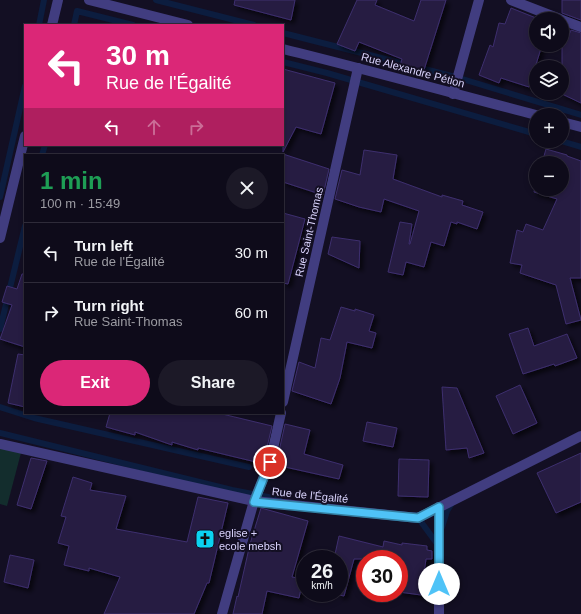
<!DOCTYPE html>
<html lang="en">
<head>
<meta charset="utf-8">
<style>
  :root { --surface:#0e0b1a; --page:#1c1927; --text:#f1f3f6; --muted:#9b9ba2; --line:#2e2b39; --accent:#db2777 }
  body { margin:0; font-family:Helvetica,sans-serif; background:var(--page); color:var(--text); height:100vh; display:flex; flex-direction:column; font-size:15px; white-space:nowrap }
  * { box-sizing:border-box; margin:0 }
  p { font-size:13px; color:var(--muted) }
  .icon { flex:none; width:22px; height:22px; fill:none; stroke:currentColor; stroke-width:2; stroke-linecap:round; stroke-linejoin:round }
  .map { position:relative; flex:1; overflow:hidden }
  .sheet { position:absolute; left:24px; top:154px; width:260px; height:260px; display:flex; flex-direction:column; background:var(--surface); border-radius:0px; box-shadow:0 2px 6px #0003,0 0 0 1px var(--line) }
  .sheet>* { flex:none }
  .guide { position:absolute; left:24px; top:24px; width:260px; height:122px; border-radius:0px; box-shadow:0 2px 6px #0003,0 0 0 1px var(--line); background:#db2777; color:#fff; overflow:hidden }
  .fabs { position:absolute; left:529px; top:12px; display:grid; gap:8px }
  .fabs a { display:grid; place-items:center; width:40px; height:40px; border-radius:50%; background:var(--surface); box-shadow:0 2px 6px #0003,0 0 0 1px var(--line); font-size:20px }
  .speed { position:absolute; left:296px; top:550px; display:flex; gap:8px; font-size:20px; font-weight:700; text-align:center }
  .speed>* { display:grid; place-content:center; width:52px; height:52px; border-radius:50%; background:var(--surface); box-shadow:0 2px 6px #0003,0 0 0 1px var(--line); line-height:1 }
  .speed small { font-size:10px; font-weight:400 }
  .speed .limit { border:6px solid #d22; background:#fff; color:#111 }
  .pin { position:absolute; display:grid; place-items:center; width:34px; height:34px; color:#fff; margin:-17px; border:2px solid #fff; border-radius:50%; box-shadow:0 1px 4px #0007 }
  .me { position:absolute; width:44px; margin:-22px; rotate:0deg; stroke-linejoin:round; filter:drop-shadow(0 0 3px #0008) }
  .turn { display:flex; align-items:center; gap:14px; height:84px; padding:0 16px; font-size:18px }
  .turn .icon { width:52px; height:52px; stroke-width:2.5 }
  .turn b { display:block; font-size:28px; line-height:34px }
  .lanes { display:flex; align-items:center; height:38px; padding:0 16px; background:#0003; justify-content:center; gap:20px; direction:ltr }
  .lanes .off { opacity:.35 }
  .round { display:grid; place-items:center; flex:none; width:42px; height:42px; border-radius:21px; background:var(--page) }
  .overview { display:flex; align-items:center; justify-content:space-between; height:68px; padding:0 16px }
  h1 { font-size:24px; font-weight:600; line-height:30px; color:#1e9e55 }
  .action { display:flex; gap:8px; margin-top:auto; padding:8px 16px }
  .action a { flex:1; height:46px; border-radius:24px; background:var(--accent); color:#fff; font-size:16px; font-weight:600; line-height:46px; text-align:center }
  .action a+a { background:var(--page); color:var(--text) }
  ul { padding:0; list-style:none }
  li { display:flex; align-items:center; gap:12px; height:60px; padding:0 16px; border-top:1px solid var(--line) }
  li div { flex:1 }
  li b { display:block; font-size:15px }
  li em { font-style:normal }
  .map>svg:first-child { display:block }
  .green { fill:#132d2d }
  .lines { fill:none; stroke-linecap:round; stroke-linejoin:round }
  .stream { stroke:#0c1d3f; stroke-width:6 }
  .building { fill:#251c43; stroke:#3e2f6e; filter:url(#shadow) }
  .minor { stroke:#413d80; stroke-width:10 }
  .route-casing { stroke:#337fa1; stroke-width:10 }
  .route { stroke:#4fc3f7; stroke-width:7 }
  .labels { text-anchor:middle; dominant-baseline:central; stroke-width:4; stroke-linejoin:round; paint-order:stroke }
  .street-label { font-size:11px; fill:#dad4fd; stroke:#130f23 }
  .poi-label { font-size:11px; fill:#dad4fd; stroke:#130f23; text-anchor:start }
</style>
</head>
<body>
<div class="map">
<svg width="581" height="614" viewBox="0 0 581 614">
  <defs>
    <filter id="shadow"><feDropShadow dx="3.5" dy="3.5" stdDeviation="2" flood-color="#0009"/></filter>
  </defs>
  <rect width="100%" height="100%" fill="#130f23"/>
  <!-- green -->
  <polygon class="green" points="0,444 22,449 7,506 0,504"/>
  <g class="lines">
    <!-- stream -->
    <g class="stream">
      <polyline points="156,0 254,25"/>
      <polyline points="39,25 44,0"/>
      <polyline points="74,25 77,11 133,25"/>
      <polyline points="283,33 409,65"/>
      <polyline points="283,62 327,73 536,134"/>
      <polyline points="417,67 459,78 581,115"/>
      <polyline points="561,141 581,147"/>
      <polyline points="42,155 45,145"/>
      <polyline points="0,197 25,86"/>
      <polyline points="0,329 25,226"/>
      <polyline points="0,407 34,418 249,467"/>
      <polyline points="0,433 232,490 279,499"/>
      <polyline points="416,515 438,545"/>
      <polyline points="442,527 447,511 452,503"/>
    </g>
  </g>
  <!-- building -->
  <g class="building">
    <polygon points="235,0 295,0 291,20 234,5"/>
    <polygon points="357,0 377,0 375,5 414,21 421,0 446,0 423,73 400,66 402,59 359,42 355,51 337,44"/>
    <polygon points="562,0 581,0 581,20 562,13"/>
    <polygon points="511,8 536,18 536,45 542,45 529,87 501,78 499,83 479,75 490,45 493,47 499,23 505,24"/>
    <polygon points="571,30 581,33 581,103 562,94 562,45 565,45"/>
    <polygon points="283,69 335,83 321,134 296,127 283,152"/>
    <polygon points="546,149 567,155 567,156 581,161 581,278 570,278 581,320 566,324 556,285 520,273 522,265 510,263 517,230 523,232 526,224 543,230 557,199 534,192 536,183 536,189 562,189 562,163 542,163"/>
    <polygon points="364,150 397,155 393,179 442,197 442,195 463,201 462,205 483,212 477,229 457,222 457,224 451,222 444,246 431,242 424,267 406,262 403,275 388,272 400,222 412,224 409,244 410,244 419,211 384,199 381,212 359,207 335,199 342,170 360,175"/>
    <polygon points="283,154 329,169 323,195 283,182"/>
    <polygon points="283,213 305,219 288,284 283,283"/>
    <polygon points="332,237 360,241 359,268 328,254"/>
    <polygon points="22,274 25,274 25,347 0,339 12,305 2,302 7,286 17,289"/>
    <polygon points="341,307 355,311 355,309 374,315 369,331 376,333 372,348 347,342 340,378 331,404 292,391 299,362 315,368 321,338 330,340"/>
    <polygon points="528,328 534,346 567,334 577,358 555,366 554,364 523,374 509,334"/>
    <polygon points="18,354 25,355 25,407 8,403"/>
    <polygon points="520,385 537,423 513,434 496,396"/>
    <polygon points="442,387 457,388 484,453 469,458 467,448 446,450"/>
    <polygon points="110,413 218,413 272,426 264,460 263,462 260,461 260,463 198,448 198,450 172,442 172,445 135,432 135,435 106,427"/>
    <polygon points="367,422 397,428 393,447 363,441"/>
    <polygon points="285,424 310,430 304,454 343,465 339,479 276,465"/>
    <polygon points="581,453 581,502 556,513 537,473"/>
    <polygon points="31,458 47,461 31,509 17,505"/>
    <polygon points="399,459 429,460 428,497 398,496"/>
    <polygon points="73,477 92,483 90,490 126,496 116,529 187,542 198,497 228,503 209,583 207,583 194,614 104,614 120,577 89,568 89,571 64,565 69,546 58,543 66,517 61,516"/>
    <polygon points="261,508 308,521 292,577 303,579 299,598 267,591 262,614 233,614 237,596 238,597 250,544"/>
    <polygon points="339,536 383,547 384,541 402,545 402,543 427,546 427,550 432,551 432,559 426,559 421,595 399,592 399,559 354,559 344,596 339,595 339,559 334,559"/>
    <polygon points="10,555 34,560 28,588 4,582"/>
  </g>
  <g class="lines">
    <!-- minor -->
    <g class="minor">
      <polyline points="89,0 188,25"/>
      <polyline points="511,0 560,19"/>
      <polyline points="562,20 581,27"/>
      <polyline points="52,25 58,0"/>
      <path d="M283,49c85,21 169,44 253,66"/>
      <polyline points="453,94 479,0"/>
      <polyline points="562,122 581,127"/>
      <polyline points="0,238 25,136"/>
      <polyline points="283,402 358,68"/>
      <polyline points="0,444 254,501 418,518 581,436"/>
      <polyline points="439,507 439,614"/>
      <polyline points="222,614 254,501 270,462 281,413"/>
    </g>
  </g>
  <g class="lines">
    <!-- route casing -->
    <g class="route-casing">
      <polyline id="route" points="270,462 254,502 418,518 439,507 439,584"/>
    </g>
    <!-- route -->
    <use href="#route" class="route"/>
  </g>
  <!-- icons -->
  <defs>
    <g id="church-square" transform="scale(1)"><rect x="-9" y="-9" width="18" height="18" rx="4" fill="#0bd3f1" stroke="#130f23"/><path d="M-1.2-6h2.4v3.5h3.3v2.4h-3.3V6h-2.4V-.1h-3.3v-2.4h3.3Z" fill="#111"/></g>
  </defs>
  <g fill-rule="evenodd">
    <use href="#church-square" x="205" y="539"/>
  </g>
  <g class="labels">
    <!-- street labels -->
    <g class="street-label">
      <text transform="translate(413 70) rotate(15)">Rue Alexandre Pétion</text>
      <text transform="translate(309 232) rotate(-77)">Rue Saint-Thomas</text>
      <text transform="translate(310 495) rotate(6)">Rue de l'Égalité</text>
    </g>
    <!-- poi labels -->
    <g class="poi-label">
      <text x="219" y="533">eglise +<tspan x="219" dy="13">ecole mebsh</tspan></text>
    </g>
  </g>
</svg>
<div class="fabs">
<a><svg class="icon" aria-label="sound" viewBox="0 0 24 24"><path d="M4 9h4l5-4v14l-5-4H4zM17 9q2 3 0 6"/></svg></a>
<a><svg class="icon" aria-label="layers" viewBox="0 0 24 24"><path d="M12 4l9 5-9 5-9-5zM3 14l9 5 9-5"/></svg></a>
<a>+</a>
<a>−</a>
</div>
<div class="speed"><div>26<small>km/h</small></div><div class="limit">30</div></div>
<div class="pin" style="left:270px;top:462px;background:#d93025"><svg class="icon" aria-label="arrive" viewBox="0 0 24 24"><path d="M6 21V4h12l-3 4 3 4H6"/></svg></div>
<svg class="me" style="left:439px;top:584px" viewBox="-20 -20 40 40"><circle r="19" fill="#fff"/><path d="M0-13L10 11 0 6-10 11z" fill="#4fc3f7"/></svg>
<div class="guide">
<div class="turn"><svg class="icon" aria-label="left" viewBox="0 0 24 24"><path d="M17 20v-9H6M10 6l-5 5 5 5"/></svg><div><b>30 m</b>Rue de l'Égalité</div></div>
<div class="lanes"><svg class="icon" aria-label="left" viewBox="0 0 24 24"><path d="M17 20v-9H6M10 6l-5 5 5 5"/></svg><svg class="icon off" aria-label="ahead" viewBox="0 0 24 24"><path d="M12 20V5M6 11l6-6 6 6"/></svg><svg class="icon off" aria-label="right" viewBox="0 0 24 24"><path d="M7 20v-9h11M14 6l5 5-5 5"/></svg></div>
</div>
<section class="sheet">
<div class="overview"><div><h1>1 min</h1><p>100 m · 15:49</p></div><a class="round"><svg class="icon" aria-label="close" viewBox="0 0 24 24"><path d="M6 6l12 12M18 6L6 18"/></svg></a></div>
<ul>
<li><svg class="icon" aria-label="left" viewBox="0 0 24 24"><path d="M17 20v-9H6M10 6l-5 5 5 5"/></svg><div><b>Turn left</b><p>Rue de l'Égalité</p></div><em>30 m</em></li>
<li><svg class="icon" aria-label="right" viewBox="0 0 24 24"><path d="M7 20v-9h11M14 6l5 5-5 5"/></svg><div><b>Turn right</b><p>Rue Saint-Thomas</p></div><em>60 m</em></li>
</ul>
<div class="action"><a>Exit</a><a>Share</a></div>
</section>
</div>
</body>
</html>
